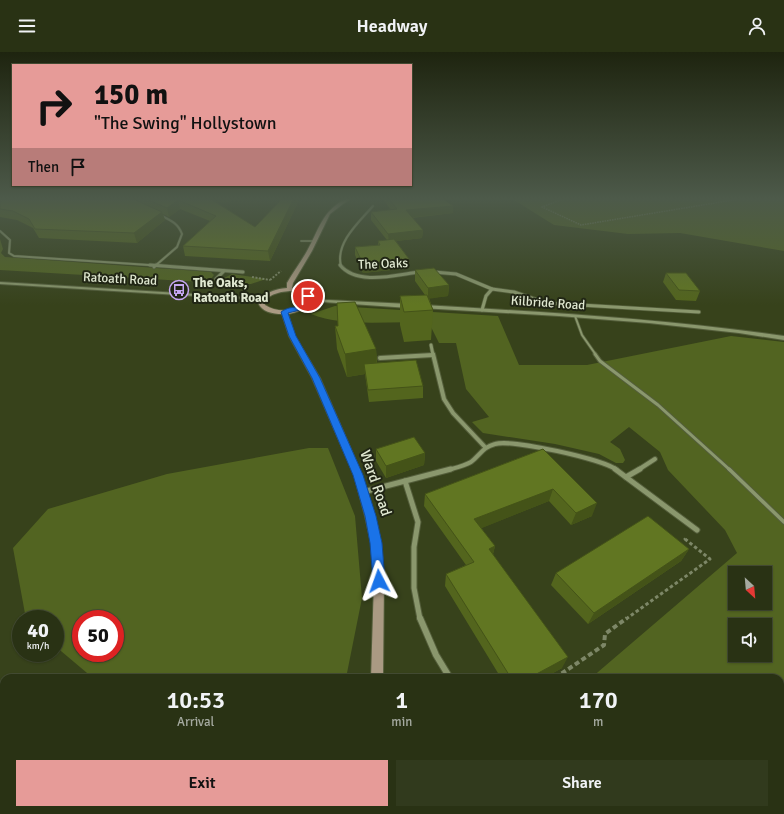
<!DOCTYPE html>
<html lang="en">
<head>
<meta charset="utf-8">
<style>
  :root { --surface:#293214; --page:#313a1d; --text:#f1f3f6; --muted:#a5aaa0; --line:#454d34; --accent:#e69b98 }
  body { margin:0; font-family:Signika,sans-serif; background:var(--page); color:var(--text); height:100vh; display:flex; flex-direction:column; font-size:15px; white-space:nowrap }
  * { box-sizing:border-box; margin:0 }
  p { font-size:13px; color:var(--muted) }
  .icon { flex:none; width:22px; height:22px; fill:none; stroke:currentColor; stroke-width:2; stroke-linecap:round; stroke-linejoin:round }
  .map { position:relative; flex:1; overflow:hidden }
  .sheet { position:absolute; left:0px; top:622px; width:784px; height:140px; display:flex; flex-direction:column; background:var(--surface); border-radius:12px 12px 0 0; box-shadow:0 1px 3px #0004,0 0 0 1px var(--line) }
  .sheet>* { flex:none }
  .hud { position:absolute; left:12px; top:12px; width:400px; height:122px; border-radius:0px; box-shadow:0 1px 3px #0004,0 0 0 1px var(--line); background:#e69b98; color:#111; overflow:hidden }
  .needle { width:26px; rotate:154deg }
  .controls { position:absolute; left:728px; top:514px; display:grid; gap:8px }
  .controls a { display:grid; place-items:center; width:44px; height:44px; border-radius:0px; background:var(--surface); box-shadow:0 1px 3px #0004,0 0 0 1px var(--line); font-size:20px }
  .speed { position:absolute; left:12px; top:558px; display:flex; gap:8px; font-size:20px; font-weight:700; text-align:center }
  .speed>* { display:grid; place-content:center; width:52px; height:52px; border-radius:50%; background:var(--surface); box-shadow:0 1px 3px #0004,0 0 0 1px var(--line); line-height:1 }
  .speed small { font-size:10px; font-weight:400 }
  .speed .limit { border:6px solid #d22; background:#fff; color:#111 }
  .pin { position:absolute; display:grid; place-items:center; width:34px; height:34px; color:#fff; margin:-17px; border:2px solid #fff; border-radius:50%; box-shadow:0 1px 4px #0007 }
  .me { position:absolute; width:44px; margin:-22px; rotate:356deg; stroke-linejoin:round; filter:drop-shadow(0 0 3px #0008) }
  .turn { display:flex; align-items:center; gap:14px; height:84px; padding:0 16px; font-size:18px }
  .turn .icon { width:52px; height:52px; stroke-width:2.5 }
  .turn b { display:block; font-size:28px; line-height:34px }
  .then { display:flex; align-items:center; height:38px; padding:0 16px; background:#0003; gap:8px; font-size:15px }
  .eta { display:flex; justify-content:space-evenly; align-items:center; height:68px; text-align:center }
  .eta b { font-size:24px; font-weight:600; line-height:28px }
  .action { display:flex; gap:8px; margin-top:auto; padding:8px 16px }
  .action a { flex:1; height:46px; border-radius:0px; background:var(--accent); color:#111; font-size:16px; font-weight:600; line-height:46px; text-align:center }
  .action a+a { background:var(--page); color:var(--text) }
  header { display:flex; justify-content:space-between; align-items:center; height:52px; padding:0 16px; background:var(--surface); font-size:18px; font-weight:600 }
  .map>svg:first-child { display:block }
  .green { fill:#526421; fill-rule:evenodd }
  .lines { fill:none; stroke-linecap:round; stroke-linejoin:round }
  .service-far3-casing { stroke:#545e3b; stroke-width:2.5 }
  .service-far2-casing { stroke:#545e3b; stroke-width:3.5 }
  .service-far1-casing { stroke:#545e3b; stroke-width:5 }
  .service-casing { stroke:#545e3b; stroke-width:5.5 }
  .minor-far4-casing { stroke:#545e3b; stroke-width:3 }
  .minor-far3-casing { stroke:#545e3b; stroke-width:4.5 }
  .minor-far2-casing { stroke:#545e3b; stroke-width:6 }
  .minor-far1-casing { stroke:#545e3b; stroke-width:7 }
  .minor-casing { stroke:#545e3b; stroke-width:8 }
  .tertiary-casing { stroke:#545e3b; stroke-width:2 }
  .secondary-casing { stroke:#545e3b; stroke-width:2 }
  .path-far3 { stroke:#7d8767; stroke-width:1.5; stroke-dasharray:1.5 1; stroke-linecap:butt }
  .path-far2 { stroke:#7d8767; stroke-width:2; stroke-dasharray:2 1.5; stroke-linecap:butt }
  .path-far1 { stroke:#7d8767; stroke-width:3; stroke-dasharray:3.5 2.5; stroke-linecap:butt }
  .path { stroke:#7d8767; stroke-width:4; stroke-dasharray:5 3; stroke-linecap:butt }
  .service-far3 { stroke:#8a976d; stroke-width:1.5 }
  .service-far2 { stroke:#8a976d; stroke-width:2 }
  .service-far1 { stroke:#8a976d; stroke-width:3 }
  .service { stroke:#8a976d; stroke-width:3.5 }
  .minor-far4 { stroke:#8a976d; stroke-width:2 }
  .minor-far3 { stroke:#8a976d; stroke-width:3 }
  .minor-far2 { stroke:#8a976d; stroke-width:4 }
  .minor-far1 { stroke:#8a976d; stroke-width:5 }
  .minor { stroke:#8a976d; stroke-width:6 }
  .tertiary { fill:#8a976d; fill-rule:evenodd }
  .secondary { fill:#aa9a83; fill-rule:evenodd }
  .wall { fill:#53651d }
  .shaded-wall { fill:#445318 }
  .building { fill:#617622; stroke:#445318 }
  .route { fill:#1a73e8; stroke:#114b97 }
  .labels { text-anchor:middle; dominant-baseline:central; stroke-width:4; stroke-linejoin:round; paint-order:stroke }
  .far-street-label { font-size:13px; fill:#e0e8d1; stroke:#212615 }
  .far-poi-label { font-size:13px; font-weight:bold; fill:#e0e8d1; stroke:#212615; text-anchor:start }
  .street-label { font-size:15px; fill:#e0e8d1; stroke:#212615 }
</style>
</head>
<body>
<header><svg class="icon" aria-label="menu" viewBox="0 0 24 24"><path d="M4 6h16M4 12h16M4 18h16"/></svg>Headway<svg class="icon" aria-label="person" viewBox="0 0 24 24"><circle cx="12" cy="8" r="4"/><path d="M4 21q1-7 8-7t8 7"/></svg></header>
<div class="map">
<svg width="784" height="762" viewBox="0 0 784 762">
  <rect width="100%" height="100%" fill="#37421b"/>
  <!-- green -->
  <g class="green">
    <polygon points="504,146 784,146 784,199 680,181 628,182 554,173 514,148"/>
    <polygon points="0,187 3,197 1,201 5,205 211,220 214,223 211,227 220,228 232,222 266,227 251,232 235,232 0,218"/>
    <path d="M335,254l163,10 21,49h68l144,-29 53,6v472h-401l2,-4h395v-132h-189l146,-125 -12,-23 -57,-60 -8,-18 -31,-25 -19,15 10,7 5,11 -2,3h-7l-17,-9 -44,-10 -72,-11 -11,-11 17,-5 -23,-28 -10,-46h-17l-10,-20c-37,-3 -84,5 -118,-9zM735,521h30v30h-30zM735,573h30v30h-30z"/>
    <path d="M309,396h19l27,68 7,82 -16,80h-253l-38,-32v-27h-29l-13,-71 35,-39 119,-35zM81,567h34v34h-34z"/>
  </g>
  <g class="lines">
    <!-- service-far3 casing -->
    <g class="service-far3-casing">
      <polyline id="service-far3" points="301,189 314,189"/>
    </g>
    <!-- service-far2 casing -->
    <g class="service-far2-casing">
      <polyline id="service-far2" points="575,264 582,283 596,303"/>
    </g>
    <!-- service-far1 casing -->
    <g class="service-far1-casing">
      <polyline id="service-far1" points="595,302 600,309 658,353 730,418"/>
    </g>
    <!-- service casing -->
    <g class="service-casing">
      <polyline id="service" points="729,417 784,470"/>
    </g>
    <!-- minor-far4 casing -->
    <g class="minor-far4-casing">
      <g id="minor-far4">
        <polyline points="0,179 10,188 9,201 14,204 164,214"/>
        <path d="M155,214l22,-19 5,-13c-4,-11 -12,-14 -22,-19"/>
        <path d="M341,214c-6,-23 18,-44 32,-60"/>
      </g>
    </g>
    <!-- minor-far3 casing -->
    <g class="minor-far3-casing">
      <g id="minor-far3">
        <polyline points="150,213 243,220"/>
        <path d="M340,213c17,21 55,10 79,7"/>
        <polyline points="154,215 156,213"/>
        <polyline points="434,220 456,222 492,237 486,244 482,258"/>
        <polyline points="216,227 224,219"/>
        <polyline points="492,237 514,240 546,251 699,260"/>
        <polyline points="431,293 433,303"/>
      </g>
    </g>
    <!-- minor-far2 casing -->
    <g class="minor-far2-casing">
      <g id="minor-far2">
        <polyline points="433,302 444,347 453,361 485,395"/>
        <polyline points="380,306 433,303"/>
        <path d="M448,418c7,-2 16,-4 23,-8 9,-7 12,-15 24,-18 17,-5 108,15 122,26"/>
        <polyline points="638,418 655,407"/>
      </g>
    </g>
    <!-- minor-far1 casing -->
    <g class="minor-far1-casing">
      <g id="minor-far1">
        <polyline points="615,417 697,478"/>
        <polyline points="626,425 640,417"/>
        <polyline points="405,429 418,470 414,495 414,536 420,567"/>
        <polyline points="363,440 451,417"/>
      </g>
    </g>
    <!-- minor casing -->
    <g class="minor-casing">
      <polyline id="minor" points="420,566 436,603 450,626"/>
    </g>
    <!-- tertiary casing -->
    <g class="tertiary-casing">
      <g id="tertiary">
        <polygon points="0,230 262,246 264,247 262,248 0,232"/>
        <polygon points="307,247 409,252 412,254 409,256 309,249 307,249"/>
        <path d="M423,253c121,7 241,14 361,31v4l-45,-7 -90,-10 -90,-7 -138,-8v-2z"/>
      </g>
    </g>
    <!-- secondary casing -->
    <g class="secondary-casing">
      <g id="secondary">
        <path d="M347,146h6l-10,6 -13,10 -18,37 -19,32 -1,5 15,4 5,8c-6,9 -13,12 -24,14l7,22 25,42 42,97 13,41 6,27 3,38 -1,97h-12l3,-97 -3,-38 -6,-27 -11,-41 -42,-97 -23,-42 -7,-22c-9,0 -21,-2 -24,-12 6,-9 17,-13 29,-14v-5c6,-11 14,-21 20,-32 13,-23 14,-39 40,-53zM294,239l9,4 3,5c-9,13 -29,13 -41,5l-1,-3c6,-9 19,-11 30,-11z"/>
        <polygon points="337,758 351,758 350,762 336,762"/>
      </g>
    </g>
    <!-- path-far3 -->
    <polyline class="path-far3" points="566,146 542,155 581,173 745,146"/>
    <!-- path-far2 -->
    <g class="path-far2">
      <polyline points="252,225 270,228"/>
      <polyline points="270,228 281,219"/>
    </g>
    <!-- path-far1 -->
    <polyline class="path-far1" points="626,567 710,507 685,487 687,486"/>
    <!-- path -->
    <polyline class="path" points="555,626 604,593 605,582 627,566"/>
    <!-- service-far3 -->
    <use href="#service-far3" class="service-far3"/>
    <!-- service-far2 -->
    <use href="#service-far2" class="service-far2"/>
    <!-- service-far1 -->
    <use href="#service-far1" class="service-far1"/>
    <!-- service -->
    <use href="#service" class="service"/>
    <!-- minor-far4 -->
    <use href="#minor-far4" class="minor-far4"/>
    <!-- minor-far3 -->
    <use href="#minor-far3" class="minor-far3"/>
    <!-- minor-far2 -->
    <use href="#minor-far2" class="minor-far2"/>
    <!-- minor-far1 -->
    <use href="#minor-far1" class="minor-far1"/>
    <!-- minor -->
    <use href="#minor" class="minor"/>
    <!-- tertiary -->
    <use href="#tertiary" class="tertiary"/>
    <!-- secondary -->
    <use href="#secondary" class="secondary"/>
  </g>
  <!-- wall -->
  <g class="wall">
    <polygon points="0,146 279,146 216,150 255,175 283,146 300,146 270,209 185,204 183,194 210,169 180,157 169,165 163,162 165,168 137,191 39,186 33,176 17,168 0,165"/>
    <polygon points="382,146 442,146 453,161 412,166 423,178 422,186 396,189 409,207 409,216 363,221 355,203 355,195 378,193 378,189 387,188 371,168 371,160 391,158"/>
    <polygon points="415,218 449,233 448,244 429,246 433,258 431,288 404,290 400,273 400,244 425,243 415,229"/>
    <polygon points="666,221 700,239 696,249 676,248 663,230"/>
    <polygon points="335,274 376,297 377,311 423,334 423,346 369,350 365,322 347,325 337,297"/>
    <polygon points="376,397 425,401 424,413 386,426 376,409"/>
    <polygon points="543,397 592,464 571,473 549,449 481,476 495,494 493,502 562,616 544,626 501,626 445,534 446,522 466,513 424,454 425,442"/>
    <polygon points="689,497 681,509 588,572 551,533 556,521"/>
  </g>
  <!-- shaded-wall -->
  <g class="shaded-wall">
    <polygon points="204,146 279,146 205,151"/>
    <polygon points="294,146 300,146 270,209 268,199"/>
    <polygon points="178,148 180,157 169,165 167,156"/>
    <polygon points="453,154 453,161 406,166 406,158"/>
    <polygon points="162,160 165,168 137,191 134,181"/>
    <polygon points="423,178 422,186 389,190 388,182"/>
    <polygon points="409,207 409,216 363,221 363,212"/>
    <polygon points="449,233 448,244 428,247 428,236"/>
    <polygon points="376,297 377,320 364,312 365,322 347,325 345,302"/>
    <polygon points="425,401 424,413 386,426 386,414"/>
    <polygon points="553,437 549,449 472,480 474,467"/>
    <polygon points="597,451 592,464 571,473 576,461"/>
    <polygon points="495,494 492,506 489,497"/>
    <polygon points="689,497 681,509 588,572 594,561"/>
    <polygon points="568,605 562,616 544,626 529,626"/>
  </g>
  <!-- building -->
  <g class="building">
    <polygon points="0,146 131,146 162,160 134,181 35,177 29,167 13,159 0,157"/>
    <polygon points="144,146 209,146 255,175 283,146 294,146 268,199 183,194 216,164 178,148 167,156"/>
    <polygon points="388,146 442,146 453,154 406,158 423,178 388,182 371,160 397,157"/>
    <polygon points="394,187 409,207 363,212 355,195 380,193 378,189"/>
    <polygon points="434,216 449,233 428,236 415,218"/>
    <polygon points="666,221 686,221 700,239 679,238"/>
    <polygon points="427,243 433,258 404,260 400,244"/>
    <polygon points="355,250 376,297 345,302 335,274 338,274 337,251"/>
    <polygon points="416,308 423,334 368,338 364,312"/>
    <polygon points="414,385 425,401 386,414 376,397"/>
    <polygon points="543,397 597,451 576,461 553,437 474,467 495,494 489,497 568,605 529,626 511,626 446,522 474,510 425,442"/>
    <polygon points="648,464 689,497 594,561 556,521"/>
  </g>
  <!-- sky -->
  <linearGradient id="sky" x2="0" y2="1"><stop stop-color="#1e240f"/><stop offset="0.58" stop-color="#4d5a4a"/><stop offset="1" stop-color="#4d5a4a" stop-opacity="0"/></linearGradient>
  <rect width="784" height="253" fill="url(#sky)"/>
  <!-- route -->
  <path class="route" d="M306,243l5,1c-1,14 -12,14 -23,17l8,23 24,42 43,97 13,41 6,27 3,38 -2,4 -4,2 -5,-2 -1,-4 -3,-38 -5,-27 -12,-41 -41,-97 -23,-42 -8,-24c12,-9 19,1 25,-17z"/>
  <!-- icons -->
  <defs>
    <g id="bus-ring" transform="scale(1)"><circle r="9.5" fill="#212615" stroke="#c5a7f1" stroke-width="1.5"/><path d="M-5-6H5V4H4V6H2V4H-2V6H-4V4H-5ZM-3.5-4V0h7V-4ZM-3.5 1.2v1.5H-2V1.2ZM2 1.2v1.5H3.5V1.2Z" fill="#c5a7f1"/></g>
  </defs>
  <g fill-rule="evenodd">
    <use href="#bus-ring" x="179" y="238"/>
  </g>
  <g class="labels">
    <!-- far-street labels -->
    <g class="far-street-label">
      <text transform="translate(383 212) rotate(-2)">The Oaks</text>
      <text transform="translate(120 227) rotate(3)">Ratoath Road</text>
      <text transform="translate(548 251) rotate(4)">Kilbride Road</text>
    </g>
    <!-- far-poi labels -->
    <g class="far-poi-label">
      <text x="193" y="231">The Oaks,<tspan x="193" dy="15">Ratoath Road</tspan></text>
    </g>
    <!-- street labels -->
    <g class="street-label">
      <text transform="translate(376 431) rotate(71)">Ward Road</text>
    </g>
  </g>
</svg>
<div class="controls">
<a><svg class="needle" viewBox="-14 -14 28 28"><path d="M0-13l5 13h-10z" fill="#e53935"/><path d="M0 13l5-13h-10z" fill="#a5aaa0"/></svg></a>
<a><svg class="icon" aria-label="sound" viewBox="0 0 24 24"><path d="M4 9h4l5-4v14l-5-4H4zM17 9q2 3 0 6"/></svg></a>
</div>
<div class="speed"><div>40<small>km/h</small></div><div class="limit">50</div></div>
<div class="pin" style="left:308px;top:244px;background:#d93025"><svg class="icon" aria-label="arrive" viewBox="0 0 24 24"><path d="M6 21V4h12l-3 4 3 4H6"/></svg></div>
<svg class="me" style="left:379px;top:529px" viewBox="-20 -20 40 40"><path d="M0-17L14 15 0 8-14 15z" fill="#1a73e8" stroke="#fff" stroke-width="4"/></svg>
<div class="hud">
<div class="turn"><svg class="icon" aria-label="right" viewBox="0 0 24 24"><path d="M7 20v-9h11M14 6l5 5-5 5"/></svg><div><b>150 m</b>&quot;The Swing&quot; Hollystown</div></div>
<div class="then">Then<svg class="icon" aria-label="arrive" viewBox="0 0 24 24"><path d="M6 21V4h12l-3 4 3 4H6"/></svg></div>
</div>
<section class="sheet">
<div class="eta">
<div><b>10:53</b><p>Arrival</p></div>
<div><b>1</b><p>min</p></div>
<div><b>170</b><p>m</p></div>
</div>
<div class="action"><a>Exit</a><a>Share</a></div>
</section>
</div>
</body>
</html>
